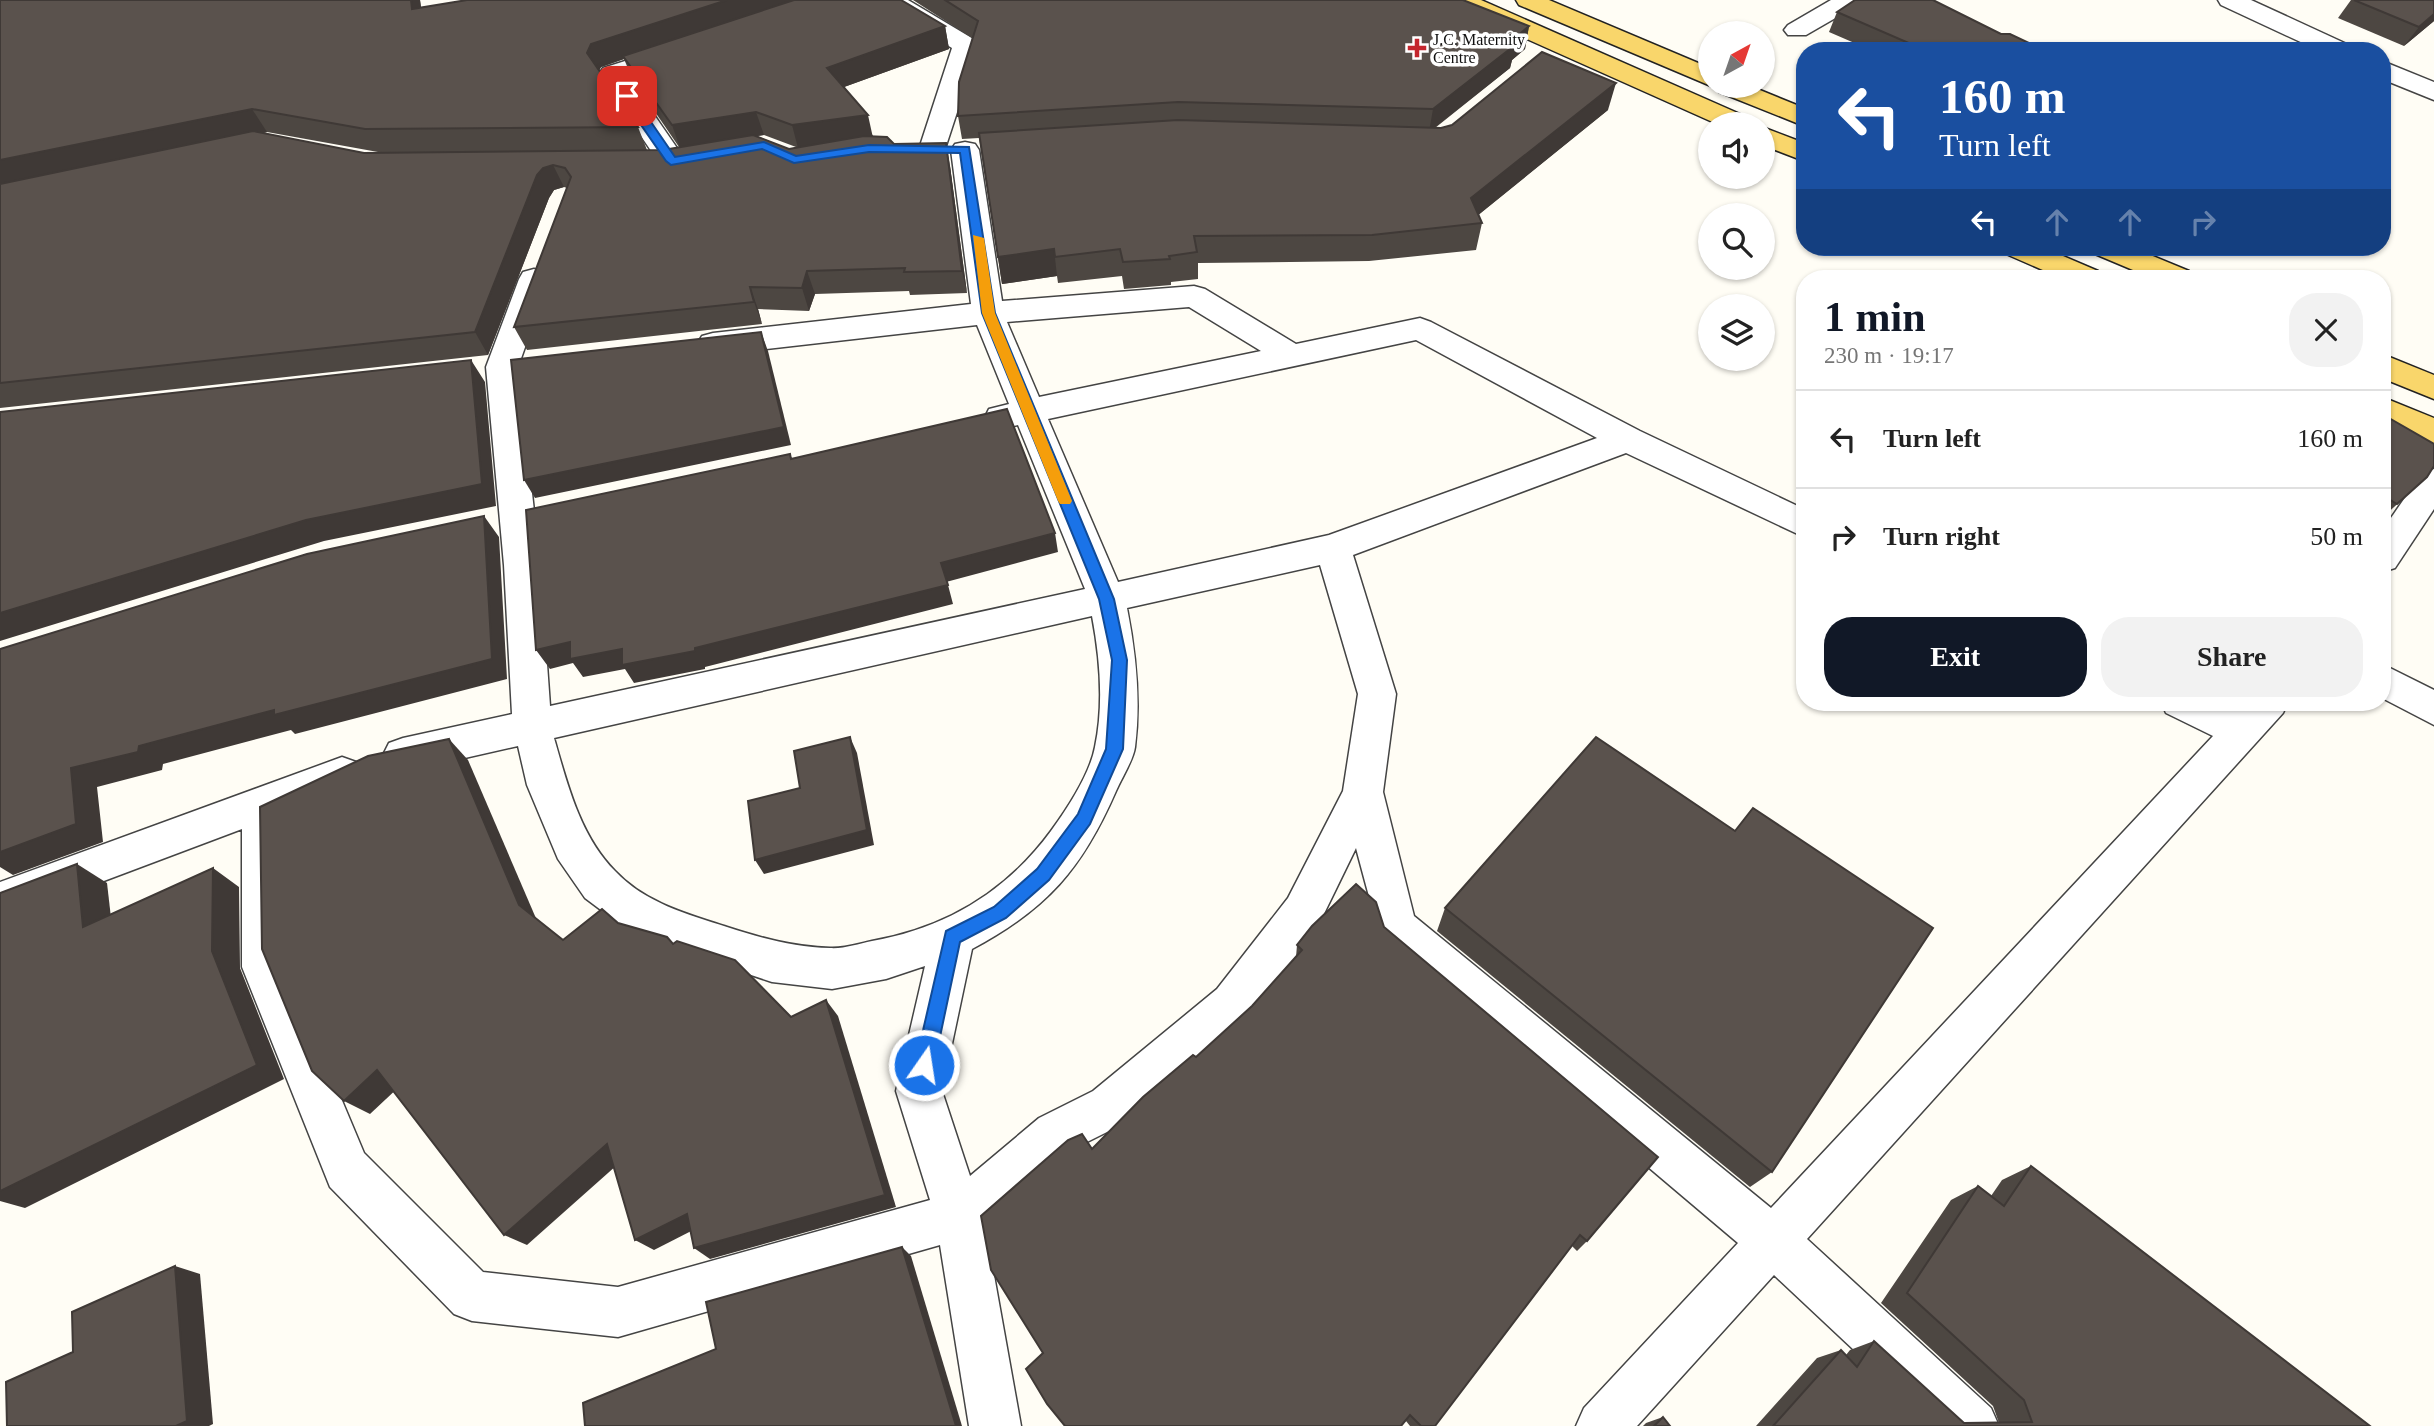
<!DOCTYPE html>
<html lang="en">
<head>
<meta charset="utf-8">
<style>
  :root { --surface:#fff; --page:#f2f2f2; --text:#222; --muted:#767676; --line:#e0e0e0; --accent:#111827 }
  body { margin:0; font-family:"Times New Roman",serif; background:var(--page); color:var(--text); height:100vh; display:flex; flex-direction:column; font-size:26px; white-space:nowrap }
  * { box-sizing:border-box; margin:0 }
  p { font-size:23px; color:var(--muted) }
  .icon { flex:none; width:38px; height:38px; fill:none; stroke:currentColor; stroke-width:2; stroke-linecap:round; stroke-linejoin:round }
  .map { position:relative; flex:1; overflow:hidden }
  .drawer { position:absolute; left:1796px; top:270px; width:595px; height:441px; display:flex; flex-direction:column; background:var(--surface); border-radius:28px; box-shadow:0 2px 5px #0004 }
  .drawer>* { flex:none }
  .hud { position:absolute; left:1796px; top:42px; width:595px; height:214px; border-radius:28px; box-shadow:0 2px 5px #0004; background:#1a4fa0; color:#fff; overflow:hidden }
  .needle { width:46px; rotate:40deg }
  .tools { position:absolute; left:1698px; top:21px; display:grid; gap:14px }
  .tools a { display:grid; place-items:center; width:77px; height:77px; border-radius:50%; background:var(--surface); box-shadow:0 2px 5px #0004; font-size:35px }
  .pin { position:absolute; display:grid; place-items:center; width:60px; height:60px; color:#fff; margin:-30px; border-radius:14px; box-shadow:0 4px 10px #0006 }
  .me { position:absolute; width:77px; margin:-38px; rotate:13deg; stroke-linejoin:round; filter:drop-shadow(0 0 5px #0008) }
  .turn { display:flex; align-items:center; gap:24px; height:147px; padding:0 28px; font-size:32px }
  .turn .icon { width:91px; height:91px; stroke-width:2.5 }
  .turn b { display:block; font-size:49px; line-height:60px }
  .lanes { display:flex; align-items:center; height:66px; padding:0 28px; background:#0003; justify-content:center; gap:35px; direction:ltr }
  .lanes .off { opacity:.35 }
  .round { display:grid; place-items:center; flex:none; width:74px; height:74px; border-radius:28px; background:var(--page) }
  .summary { display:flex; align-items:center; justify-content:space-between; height:119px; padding:0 28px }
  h1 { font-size:42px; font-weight:700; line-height:52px; color:var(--accent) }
  .button { display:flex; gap:14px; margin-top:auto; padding:14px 28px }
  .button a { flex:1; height:80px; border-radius:28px; background:var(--accent); color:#fff; font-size:28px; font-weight:700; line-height:80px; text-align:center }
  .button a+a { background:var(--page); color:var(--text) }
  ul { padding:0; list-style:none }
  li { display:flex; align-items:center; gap:21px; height:98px; padding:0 28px; border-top:2px solid var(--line) }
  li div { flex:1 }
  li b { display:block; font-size:26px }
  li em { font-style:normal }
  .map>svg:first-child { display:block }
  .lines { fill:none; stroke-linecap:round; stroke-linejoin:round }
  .minor-casing { stroke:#444; stroke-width:3 }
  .major-casing { stroke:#222; stroke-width:3 }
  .minor { fill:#fff; fill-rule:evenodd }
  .major { fill:#f9d66b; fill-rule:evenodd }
  .wall { fill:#4d4742; fill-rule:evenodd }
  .shaded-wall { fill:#3f3936 }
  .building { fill:#5a524d; stroke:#3f3936; stroke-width:2 }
  .route { fill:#1a73e8; stroke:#114b97; stroke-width:2 }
  .slow { fill:#f59e0b }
  .poi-dot { fill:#c4262e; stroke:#fff; stroke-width:2.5 }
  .labels { text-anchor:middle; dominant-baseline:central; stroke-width:7; stroke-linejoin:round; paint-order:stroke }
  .far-poi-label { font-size:16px; fill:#111; stroke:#fff; text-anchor:start }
</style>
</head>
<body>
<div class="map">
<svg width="2434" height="1426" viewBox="0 0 2434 1426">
  <rect width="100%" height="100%" fill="#fffdf5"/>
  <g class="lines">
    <!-- minor casing -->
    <g class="minor-casing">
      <g id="minor">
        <polygon points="878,0 908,0 975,40 979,45 942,158 932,160 922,158 918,152 952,48 881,5"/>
        <polygon points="1831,0 1861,0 1858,5 1806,35 1788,35 1784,30 1788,25"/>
        <polygon points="2218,0 2251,0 2351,46 2355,51 2320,51 2221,5"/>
        <polygon points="679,44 688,46 692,52 688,58 628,77 686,161 682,167 672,170 662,167 599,74 603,68"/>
        <polygon points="2382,61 2434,82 2434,100 2382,79"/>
        <path d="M965,142l10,2 4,6 23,151 192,-15 11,3 91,55 124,-26 11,4 209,109 164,78v28l-178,-84 -273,102 43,139 -13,98 31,124 357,292 442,-472 -47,-23 -5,-11h56l20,9 8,-9h43l-5,11 -476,526 184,169 8,18h-64l-161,-151 -137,151h-61l8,-18 154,-165 -357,-302 -25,-93 -38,78 -69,93 -124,104 -54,27 -86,75 36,201h-52l-29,-181 -322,92 -146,-16 -18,-7 -124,-127 -88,-220v-138l-242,91v-38l342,-125 14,5 6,12 -6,12 -74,28 4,153 78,186 119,119 135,15 312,-87 -34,-109 29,-125 -39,13 -54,10 -60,-7 -135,-45 -52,-39 -27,-39 -31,-74 -9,-39 -115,26 -14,-5 -6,-12 6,-12 14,-5 109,-24 -8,-149 -18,-198 33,-88 4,-7 11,-3 11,3 4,7 -31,88 22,198 10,141 535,-117 -67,-164 -17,4 -12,-4 -4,-8 4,-8 20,-5 -32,-79 -264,30 -11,-3 -5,-8 5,-8 11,-3 258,-29 -20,-154 4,-6zM1189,307l72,44 -222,46 -32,-75zM1416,340l181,98 -268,97 -211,47 -70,-163zM1320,565l38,129 -15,97 -55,107 -71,91 -124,102 -54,27 -69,58 -28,-85 30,-142c75,-40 110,-80 144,-158 6,-14 17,-30 19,-44 6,-47 1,-93 -8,-139zM1092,616c8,42 12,89 3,131 -5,27 -28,62 -44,84 -44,60 -105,97 -179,110 -14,3 -29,8 -42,7 -36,-1 -69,-10 -103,-21 -40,-13 -82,-24 -112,-56 -35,-35 -48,-88 -61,-133z"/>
        <polygon points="2434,469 2434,509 2395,568 2382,572 2382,531 2422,473"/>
        <polygon points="2382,664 2434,690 2434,725 2382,698"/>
      </g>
    </g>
    <!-- major casing -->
    <g class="major-casing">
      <g id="major">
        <polygon points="1448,0 1481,0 1749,118 1753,124 1717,124 1451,5"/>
        <polygon points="1516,0 1549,0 1710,68 1711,86 1519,5"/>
        <polygon points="1715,86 1750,86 1804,108 1804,126 1719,92"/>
        <polygon points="1762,127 1804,143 1804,161 1762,145"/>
        <polygon points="2001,247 2042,247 2098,271 2102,278 2061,278 2006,254"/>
        <polygon points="2090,247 2131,247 2189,271 2193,278 2152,278 2095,254"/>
        <polygon points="2382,354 2434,375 2434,399 2382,378"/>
        <polygon points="2382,397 2434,418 2434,444 2382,422"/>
      </g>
    </g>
    <!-- minor -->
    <use href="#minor" class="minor"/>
    <!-- major -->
    <use href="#major" class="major"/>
  </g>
  <!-- wall -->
  <g class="wall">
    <path d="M0,0h420l1,7 524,19 4,23 -105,38 29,49 77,30 17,127 -57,2 -1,-4 -94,3 -6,17 -51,-2 4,15 -235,26 -13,-23 53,-139 -3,-1 -10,3 -5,8 -61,157 -488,53zM624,59l8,19 47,69 -16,3h-16l-9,-23 -39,-57 2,-3zM267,132l111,20 -14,1 -100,-20zM764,135l32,12 -7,2 -32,-13z"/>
    <polygon points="913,0 1463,0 1529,26 1525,49 1512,60 1510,68 1435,128 1608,110 1478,215 1482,223 1476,250 1369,261 1198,263 1198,279 1171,282 1171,285 1124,289 1122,276 1058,283 1057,276 1002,284 979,138 962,139 958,116 972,38"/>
    <polygon points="2351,0 2434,0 2434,21 2404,46 2338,18"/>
    <polygon points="1837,12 2001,34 2046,51 1873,51 1829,32"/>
    <polygon points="2382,414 2427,477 2382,518"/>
    <polygon points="1445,908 1772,1172 1750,1187 1437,931"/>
    <polygon points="1384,927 1587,1241 1577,1251 1572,1246 1435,1426 1410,1426 1406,1421 1043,1353 1092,1149 1196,1057 1252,1006 1296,957 1297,945"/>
    <polygon points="2031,1166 2370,1426 1756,1426 1817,1358 1841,1350 1846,1355 1850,1350 1874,1341 1964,1423 1999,1423 1993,1406 1881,1303 1951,1200 1978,1186 1991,1196 2002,1180"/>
    <polygon points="1663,1417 1670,1426 1643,1426 1646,1423"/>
  </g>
  <!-- shaded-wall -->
  <g class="shaded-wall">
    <polygon points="411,0 420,0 424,31 412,9"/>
    <polygon points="727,0 804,0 623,56 624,59 601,67 597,75 587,53 591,44"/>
    <polygon points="2434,14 2434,21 2404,46 2419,27"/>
    <polygon points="945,26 949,49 833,91 827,68"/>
    <polygon points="1529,26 1525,49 1512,60 1510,68 1429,132 1433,109"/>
    <polygon points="1616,83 1608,110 1466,225 1471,198"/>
    <polygon points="252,109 267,132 0,187 0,160"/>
    <polygon points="756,112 764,135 680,148 672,125"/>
    <polygon points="868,115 873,138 798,148 792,125"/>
    <polygon points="946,143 950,166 967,293 962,271"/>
    <polygon points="553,165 564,187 554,190 549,198 488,355 475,332 537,175 543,168"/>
    <polygon points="1054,249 1057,276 1002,284 998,257"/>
    <polygon points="807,271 815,294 809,311 802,288"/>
    <polygon points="750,287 758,309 762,324 754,302"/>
    <polygon points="761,332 768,351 791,445 535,498 524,480"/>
    <polygon points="471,360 485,382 496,506 324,541 0,641 0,613"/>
    <polygon points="484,516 499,537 507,679 295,734 291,730 163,764 162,770 97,787 103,842 13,875 0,867 0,846 71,768"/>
    <polygon points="1055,533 1058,552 946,582 941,563"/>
    <polygon points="948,585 953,604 705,667 705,669 634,683 625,669 583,677 573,663 550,669 536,650 570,642 622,649 695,648"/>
    <polygon points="850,737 857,753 874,845 764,874 755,860"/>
    <polygon points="449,739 468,760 538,923 519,905"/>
    <polygon points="77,864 107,883 114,944 83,927"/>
    <polygon points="213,868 239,887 240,968 284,1079 25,1208 0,1201 0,1191 212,951"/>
    <polygon points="826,1000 838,1016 896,1207 710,1259 694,1248"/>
    <polygon points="377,1070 401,1085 370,1114 344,1101"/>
    <polygon points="607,1144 626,1157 527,1245 504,1235"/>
    <polygon points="687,1214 703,1225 654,1250 635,1240"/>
    <polygon points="902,1247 911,1256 962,1426 956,1426"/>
    <polygon points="175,1266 200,1274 213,1424 209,1426 176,1426"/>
  </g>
  <!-- building -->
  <g class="building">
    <polygon points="0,0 411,0 412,9 467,0 727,0 591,44 587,53 638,127 365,129 252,109 0,160"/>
    <polygon points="794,0 901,0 945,26 827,68 868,115 792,125 756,112 672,125 623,56"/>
    <polygon points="945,0 1463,0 1529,26 1509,43 1515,45 1433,109 1178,102 958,116 959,82 978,21"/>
    <polygon points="1855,0 1933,0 2001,34 2010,34 2046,51 1927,51 1837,12"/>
    <polygon points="2354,0 2434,0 2434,14 2419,27"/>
    <polygon points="1542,52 1616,83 1471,198 1482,223 1372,235 1194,236 1197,252 1169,256 1170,259 1123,262 1120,249 1055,257 1054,249 998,257 979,133 1178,120 1441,128 1452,125"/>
    <polygon points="253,131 364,153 663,150 753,135 789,149 864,136 887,137 894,144 946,143 962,271 904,272 905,268 807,271 802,288 750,287 754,302 514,327 571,177 565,168 553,165 543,168 537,175 475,332 0,383 0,184"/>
    <polygon points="761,332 784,427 524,480 511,360"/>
    <polygon points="471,360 482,484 306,520 0,613 0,412"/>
    <polygon points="1007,409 1055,533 941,563 948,585 695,648 695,651 622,665 622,649 570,659 570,642 536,650 526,510 790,454 791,459"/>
    <polygon points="2382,414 2434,444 2434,466 2427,477 2397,504 2382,495"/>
    <polygon points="484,516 492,659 274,715 274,710 139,746 138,752 71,768 76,824 0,852 0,649 307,554"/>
    <polygon points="850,737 867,830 755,860 748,801 800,788 794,751"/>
    <polygon points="1596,737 1735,831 1753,808 1933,928 1772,1172 1445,908"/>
    <polygon points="449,739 519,905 563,940 602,909 618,923 667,937 673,944 677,941 735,960 791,1017 826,1000 885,1195 694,1248 687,1214 635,1240 607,1144 504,1235 377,1070 344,1101 312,1071 262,949 260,807 368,756"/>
    <polygon points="77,864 83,927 213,868 212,951 257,1065 0,1191 0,893"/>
    <polygon points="1356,884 1376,902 1384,927 1658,1157 1587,1241 1580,1235 1435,1426 1421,1426 1410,1415 1401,1426 1065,1426 1047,1404 1026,1369 1043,1353 991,1270 981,1216 1068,1140 1082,1134 1092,1149 1143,1097 1193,1055 1196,1057 1252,1006 1302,950 1297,945 1312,926"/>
    <polygon points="2031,1166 2370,1426 1773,1426 1841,1350 1857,1367 1874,1341 1964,1423 2032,1422 2024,1400 1907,1293 1978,1186 2004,1206"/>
    <polygon points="902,1247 956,1426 585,1426 583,1403 716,1349 706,1302"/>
    <polygon points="175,1266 187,1421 176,1426 7,1426 6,1382 73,1352 72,1312"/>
    <polygon points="1663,1417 1670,1426 1654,1426"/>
  </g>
  <!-- route -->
  <polygon class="route" points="623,93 631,93 675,157 764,142 796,156 869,145 969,147 995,313 1114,599 1127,660 1123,749 1090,824 1049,880 1006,918 960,942 934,1065 931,1072 924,1074 918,1072 915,1065 946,931 994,907 1037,869 1078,814 1106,749 1112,660 1099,599 982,313 960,153 869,152 794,163 762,149 671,165 666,161 621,96"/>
  <!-- slow -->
  <polygon class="slow" points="973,235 984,238 995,313 1072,501 1070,504 1060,504 1058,501 982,313"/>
  <!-- markers -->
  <path class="poi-dot" d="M1413.5 37.5h7v7h7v7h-7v7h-7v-7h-7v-7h7z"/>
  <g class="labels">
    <!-- far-poi labels -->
    <g class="far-poi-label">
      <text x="1433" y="39">J.C. Maternity<tspan x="1433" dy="18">Centre</tspan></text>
    </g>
  </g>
</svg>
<div class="tools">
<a><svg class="needle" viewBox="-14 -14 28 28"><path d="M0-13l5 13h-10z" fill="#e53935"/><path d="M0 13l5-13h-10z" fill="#767676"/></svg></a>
<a><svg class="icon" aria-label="sound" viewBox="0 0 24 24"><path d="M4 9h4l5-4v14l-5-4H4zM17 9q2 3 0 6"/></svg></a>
<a><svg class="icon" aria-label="search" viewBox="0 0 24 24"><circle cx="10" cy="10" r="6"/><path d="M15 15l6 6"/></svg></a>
<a><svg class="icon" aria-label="layers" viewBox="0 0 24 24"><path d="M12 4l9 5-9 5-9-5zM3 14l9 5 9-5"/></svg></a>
</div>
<div class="pin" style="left:627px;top:96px;background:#d93025"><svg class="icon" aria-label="arrive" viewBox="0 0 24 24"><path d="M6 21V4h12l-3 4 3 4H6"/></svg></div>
<svg class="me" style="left:924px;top:1065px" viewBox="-20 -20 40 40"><circle r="17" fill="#1a73e8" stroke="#fff" stroke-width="3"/><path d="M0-11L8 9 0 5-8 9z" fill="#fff"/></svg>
<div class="hud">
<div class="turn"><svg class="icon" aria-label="left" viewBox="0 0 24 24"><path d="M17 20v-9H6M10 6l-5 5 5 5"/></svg><div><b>160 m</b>Turn left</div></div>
<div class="lanes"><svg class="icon" aria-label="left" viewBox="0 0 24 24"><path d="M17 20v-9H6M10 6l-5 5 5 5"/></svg><svg class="icon off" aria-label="ahead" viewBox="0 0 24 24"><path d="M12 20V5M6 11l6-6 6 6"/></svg><svg class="icon off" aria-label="ahead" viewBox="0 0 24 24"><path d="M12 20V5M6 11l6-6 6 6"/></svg><svg class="icon off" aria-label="right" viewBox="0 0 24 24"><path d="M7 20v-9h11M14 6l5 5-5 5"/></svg></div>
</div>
<section class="drawer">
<div class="summary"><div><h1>1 min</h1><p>230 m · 19:17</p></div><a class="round"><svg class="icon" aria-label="close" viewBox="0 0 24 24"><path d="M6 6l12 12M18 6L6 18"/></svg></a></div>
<ul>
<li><svg class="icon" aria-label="left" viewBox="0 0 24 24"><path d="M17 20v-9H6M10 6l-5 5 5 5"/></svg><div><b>Turn left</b></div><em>160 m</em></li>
<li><svg class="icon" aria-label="right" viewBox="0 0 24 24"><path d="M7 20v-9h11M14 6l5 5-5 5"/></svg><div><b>Turn right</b></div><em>50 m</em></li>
</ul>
<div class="button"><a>Exit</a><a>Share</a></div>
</section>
</div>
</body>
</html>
